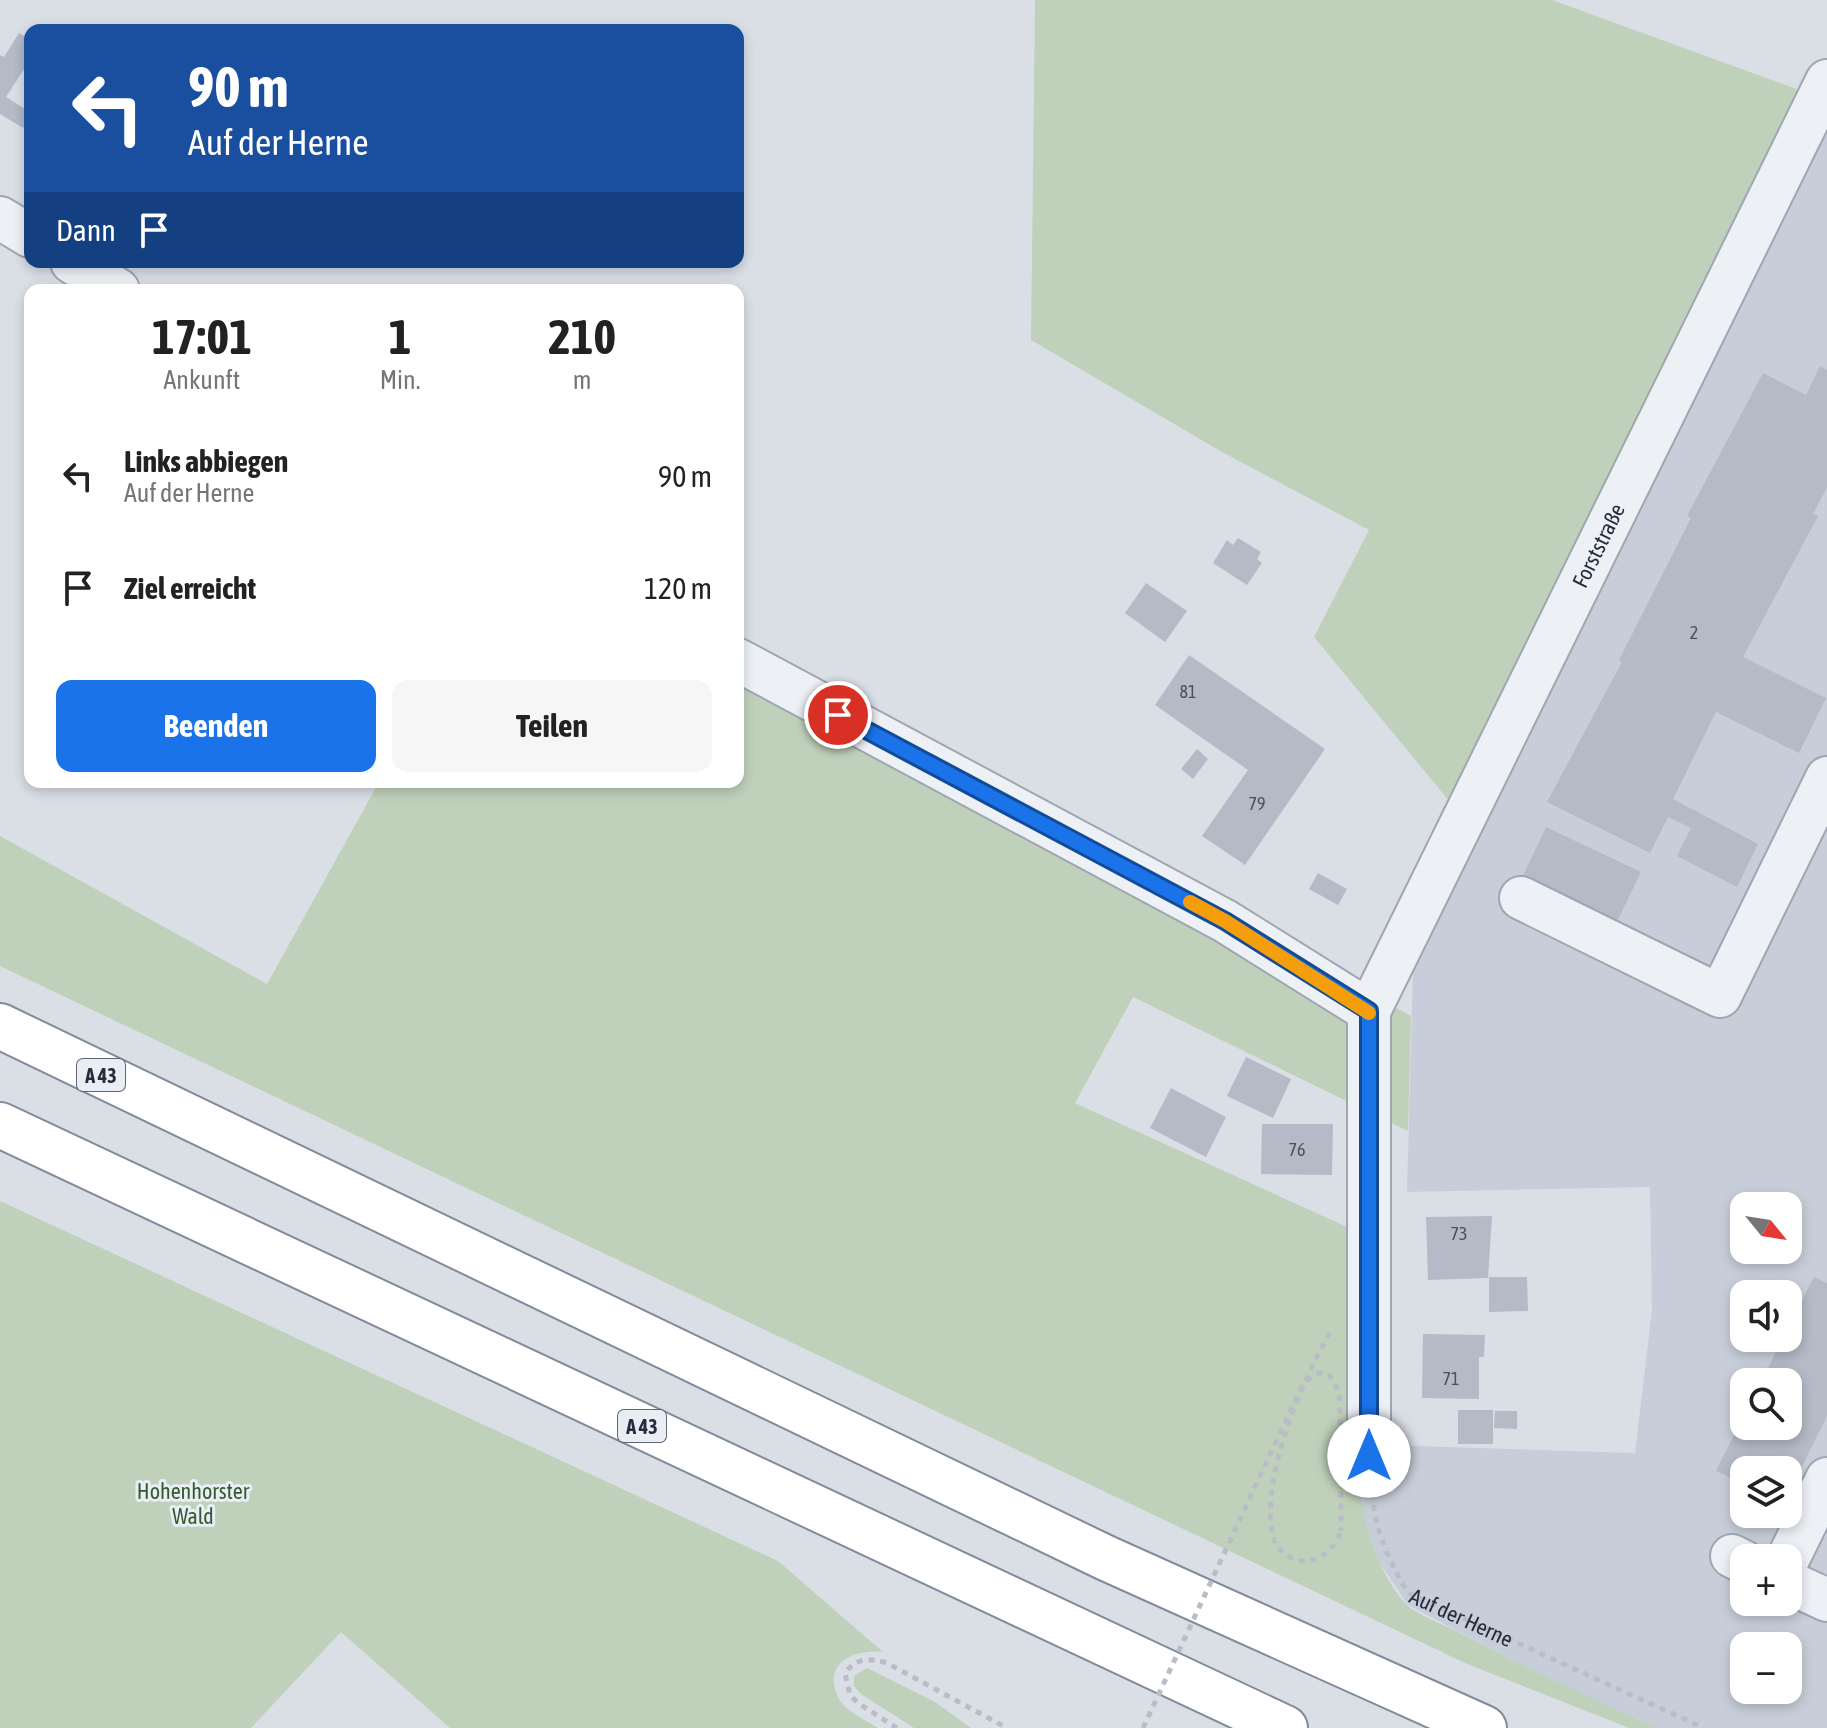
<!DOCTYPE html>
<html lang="de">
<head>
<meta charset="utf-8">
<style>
  :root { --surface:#fff; --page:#f6f6f6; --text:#222; --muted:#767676; --accent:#1a73e8 }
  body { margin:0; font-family:"Asap Condensed",sans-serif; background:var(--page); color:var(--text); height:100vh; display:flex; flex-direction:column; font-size:30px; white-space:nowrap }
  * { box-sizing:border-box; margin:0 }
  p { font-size:26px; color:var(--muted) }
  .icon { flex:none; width:44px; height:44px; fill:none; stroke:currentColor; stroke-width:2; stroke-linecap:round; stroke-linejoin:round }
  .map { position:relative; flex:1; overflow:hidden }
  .sheet { position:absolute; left:24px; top:284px; width:720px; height:504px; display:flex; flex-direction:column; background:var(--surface); border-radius:16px; box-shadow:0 4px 12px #0003 }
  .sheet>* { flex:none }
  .guide { position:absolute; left:24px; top:24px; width:720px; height:244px; border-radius:16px; box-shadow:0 4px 12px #0003; background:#1a4fa0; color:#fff; overflow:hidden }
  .needle { width:52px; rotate:120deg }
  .tools { position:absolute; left:1730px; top:1192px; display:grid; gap:16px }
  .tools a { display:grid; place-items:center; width:72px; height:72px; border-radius:16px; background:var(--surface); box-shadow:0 4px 12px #0003; font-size:40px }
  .pin { position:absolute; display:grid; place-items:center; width:68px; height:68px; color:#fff; margin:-34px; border:4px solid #fff; border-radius:50%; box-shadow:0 2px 8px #0007 }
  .me { position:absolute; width:88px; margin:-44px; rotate:0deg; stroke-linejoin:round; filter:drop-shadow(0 0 6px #0008) }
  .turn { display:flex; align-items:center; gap:28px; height:168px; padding:0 32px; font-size:36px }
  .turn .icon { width:104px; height:104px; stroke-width:2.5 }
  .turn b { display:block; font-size:56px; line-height:68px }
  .then { display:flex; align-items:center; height:76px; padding:0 32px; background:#0003; gap:16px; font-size:30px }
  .eta { display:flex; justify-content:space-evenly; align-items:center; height:136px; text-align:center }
  .eta b { font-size:48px; font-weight:700; line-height:56px }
  .cta { display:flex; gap:16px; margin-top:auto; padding:16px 32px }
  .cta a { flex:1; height:92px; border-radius:16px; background:var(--accent); color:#fff; font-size:32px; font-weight:700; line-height:92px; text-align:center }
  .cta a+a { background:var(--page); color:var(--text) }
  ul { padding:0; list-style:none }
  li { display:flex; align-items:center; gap:24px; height:112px; padding:0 32px }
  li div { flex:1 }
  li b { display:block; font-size:30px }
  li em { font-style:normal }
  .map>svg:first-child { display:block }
  .built { fill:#c8ced9; fill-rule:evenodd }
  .green { fill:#c0d1bb }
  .building { fill:#b4bac6 }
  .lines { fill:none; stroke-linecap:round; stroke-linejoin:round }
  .minor-casing { stroke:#a0a6b0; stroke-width:46 }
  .highway-casing { stroke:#818b9e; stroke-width:48 }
  .path { stroke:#b9bdc5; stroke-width:5; stroke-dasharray:6 6; stroke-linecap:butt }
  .minor { stroke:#edf0f5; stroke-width:42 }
  .highway { stroke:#fff; stroke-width:44 }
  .path-bridge { stroke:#b9bdc5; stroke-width:5; stroke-dasharray:6 6; stroke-linecap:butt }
  .route-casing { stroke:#114b97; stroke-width:20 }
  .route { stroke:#1a73e8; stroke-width:14 }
  .slow { stroke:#f59e0b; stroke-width:14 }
  .labels { text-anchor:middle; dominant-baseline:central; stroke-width:6; stroke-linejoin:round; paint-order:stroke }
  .number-label { font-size:18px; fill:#48505f }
  .shield { fill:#e9eef4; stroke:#5f6674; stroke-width:2 }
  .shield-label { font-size:20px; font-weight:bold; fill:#242c3d }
  .street-label { font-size:22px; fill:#242c3d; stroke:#e9eef4 }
  .park-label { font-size:22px; fill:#365a30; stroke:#e9eef4 }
</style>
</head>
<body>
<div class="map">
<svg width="1827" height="1728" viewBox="0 0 1827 1728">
  <rect width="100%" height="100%" fill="#dadfe6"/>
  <!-- built -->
  <path class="built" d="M1827,127v1601h-170l-106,-48 -143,-75 -29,-43 -19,-54 -5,-64 280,9 17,-143 -2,-123 -243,5 6,-220zM1744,1206h44v44h-44zM1744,1294h44v44h-44zM1744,1382h44v44h-44zM1744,1470h44v44h-44zM1744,1558h44v44h-44zM1744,1646h44v44h-44z"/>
  <!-- green -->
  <g class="green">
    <polygon points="1035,0 1552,0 1827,100 1478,836 1314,637 1369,530 1222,452 1031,340"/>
    <path d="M738,649l673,367 -3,115 -275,-134 -58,106 283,129c-2,103 -25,293 48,372 12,12 38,20 54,29 65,34 130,65 197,95h-28l-164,-65 -1465,-697v-130l267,148 112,-202h359z"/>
    <path d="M0,1201l778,360 105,91c-28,-3 -61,10 -45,45 6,14 28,23 40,31h-428l-109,-96 -90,96h-251z"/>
    <polygon points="867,1668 935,1702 971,1728 914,1728 861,1694 854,1686 854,1676"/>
  </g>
  <!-- building -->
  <g class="building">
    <polygon points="19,33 30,40 30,60 6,97 30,112 23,128 0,114 0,55 4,57"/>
    <polygon points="1820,366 1827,370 1827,487 1813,514 1818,516 1743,657 1826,698 1799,753 1716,712 1673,799 1758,844 1737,887 1677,856 1691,828 1668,817 1650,853 1547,802 1622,662 1619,660 1691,518 1687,516 1763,373 1806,395"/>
    <polygon points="1238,538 1261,552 1257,559 1262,563 1247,585 1213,563 1227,540 1233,545"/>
    <polygon points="1146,583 1187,611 1165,642 1125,613"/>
    <polygon points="1189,655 1325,749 1245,865 1202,836 1248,770 1155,705"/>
    <polygon points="1197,749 1208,759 1193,779 1181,769"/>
    <polygon points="1546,827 1641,872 1616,924 1521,880"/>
    <polygon points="1318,873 1347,889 1338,905 1309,889"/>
    <polygon points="1246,1057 1291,1079 1273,1118 1227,1096"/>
    <polygon points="1171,1088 1226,1117 1206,1157 1150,1128"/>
    <polygon points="1262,1124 1333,1124 1332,1175 1261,1174"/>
    <polygon points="1492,1216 1488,1278 1428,1280 1426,1217"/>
    <polygon points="1489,1277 1527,1277 1528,1311 1489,1312"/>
    <polygon points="1814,1277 1827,1283 1827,1416 1788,1494 1788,1470 1744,1470 1744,1484 1716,1471 1744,1415 1744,1426 1788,1426 1788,1382 1761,1382 1783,1338 1788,1338 1788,1327"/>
    <polygon points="1423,1334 1485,1335 1484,1357 1479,1357 1479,1399 1422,1398"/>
    <rect x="1458" y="1410" width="35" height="34"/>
    <polygon points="1495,1411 1517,1411 1517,1429 1494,1428"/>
  </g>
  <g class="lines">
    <!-- minor casing -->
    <g class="minor-casing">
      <g id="minor">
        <polyline points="0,218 30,236"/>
        <polyline points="72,262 118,290"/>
        <polyline points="738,660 1225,921 1369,1011"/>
        <polyline points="1521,898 1720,996 1827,778"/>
        <path id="s2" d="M1369,1456v-445l458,-930"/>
        <polyline points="1732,1556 1744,1562"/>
        <polyline points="1788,1559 1827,1479"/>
        <polyline points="1788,1582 1827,1600"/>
      </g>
    </g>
    <!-- highway casing -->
    <g class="highway-casing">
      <g id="highway">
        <polyline points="0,1026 1106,1558 1484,1728"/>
        <polyline points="0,1125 1285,1728"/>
      </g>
    </g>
    <!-- path -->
    <g class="path">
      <path d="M1330,1333c-28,47 -76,158 -54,212 22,28 54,17 65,-14"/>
      <path id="s1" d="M1372,1493c3,38 17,68 36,100l296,135"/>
      <path d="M897,1728l-39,-25 -8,-8 -5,-21c11,-17 24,-16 42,-11l120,65"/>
    </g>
    <!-- minor -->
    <use href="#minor" class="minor"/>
    <!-- highway -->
    <use href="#highway" class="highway"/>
    <!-- path-bridge -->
    <path class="path-bridge" d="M1143,1728l157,-338c19,-29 36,-19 40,12l1,129"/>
  </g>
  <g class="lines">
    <!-- route casing -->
    <g class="route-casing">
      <polyline id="route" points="838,715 1225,921 1369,1011 1369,1456"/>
    </g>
    <!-- route -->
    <use href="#route" class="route"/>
    <!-- slow -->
    <polyline class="slow" points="1190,902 1225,921 1369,1013"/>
  </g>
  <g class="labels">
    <!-- number labels -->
    <g class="number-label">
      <text x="1694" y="632">2</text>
      <text x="1188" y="691">81</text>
      <text x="1257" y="803">79</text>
      <text x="1297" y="1149">76</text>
      <text x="1459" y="1233">73</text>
      <text x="1451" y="1378">71</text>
    </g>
    <!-- shield labels -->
    <g class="shield">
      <rect x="77" y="1059" width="48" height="32" rx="6"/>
      <rect x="618" y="1410" width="48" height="32" rx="6"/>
    </g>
    <g class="shield-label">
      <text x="101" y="1075">A 43</text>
      <text x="642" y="1426">A 43</text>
    </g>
    <!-- street labels -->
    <g class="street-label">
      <text stroke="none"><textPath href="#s2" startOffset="964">Forststraße</textPath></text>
      <text stroke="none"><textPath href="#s1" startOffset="166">Auf der Herne</textPath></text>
    </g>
    <!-- park labels -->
    <g class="park-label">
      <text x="193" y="1491">Hohenhorster<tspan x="193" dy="25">Wald</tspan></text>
    </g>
  </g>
</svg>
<div class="tools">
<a><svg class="needle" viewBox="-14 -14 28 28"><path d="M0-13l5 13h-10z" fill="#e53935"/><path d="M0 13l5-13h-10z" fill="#767676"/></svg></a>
<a><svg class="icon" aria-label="sound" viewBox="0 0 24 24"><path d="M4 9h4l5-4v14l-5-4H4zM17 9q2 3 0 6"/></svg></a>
<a><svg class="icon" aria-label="search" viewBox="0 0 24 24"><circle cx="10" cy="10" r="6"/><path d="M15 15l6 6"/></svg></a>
<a><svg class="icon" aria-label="layers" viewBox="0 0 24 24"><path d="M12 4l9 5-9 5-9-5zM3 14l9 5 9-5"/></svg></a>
<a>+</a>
<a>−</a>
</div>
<div class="pin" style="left:838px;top:715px;background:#d93025"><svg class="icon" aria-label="arrive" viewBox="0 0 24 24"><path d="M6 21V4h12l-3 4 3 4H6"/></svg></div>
<svg class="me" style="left:1369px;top:1456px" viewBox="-20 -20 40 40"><circle r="19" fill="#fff"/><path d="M0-13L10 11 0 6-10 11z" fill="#1a73e8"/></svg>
<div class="guide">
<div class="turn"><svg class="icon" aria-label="left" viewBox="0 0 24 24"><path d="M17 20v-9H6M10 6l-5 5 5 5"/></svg><div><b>90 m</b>Auf der Herne</div></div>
<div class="then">Dann<svg class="icon" aria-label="arrive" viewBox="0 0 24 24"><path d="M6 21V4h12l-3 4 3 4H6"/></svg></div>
</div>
<section class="sheet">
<div class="eta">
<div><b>17:01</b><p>Ankunft</p></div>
<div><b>1</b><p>Min.</p></div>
<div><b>210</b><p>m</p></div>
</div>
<ul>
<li><svg class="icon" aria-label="left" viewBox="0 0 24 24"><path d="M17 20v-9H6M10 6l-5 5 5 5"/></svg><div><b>Links abbiegen</b><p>Auf der Herne</p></div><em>90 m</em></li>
<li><svg class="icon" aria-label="arrive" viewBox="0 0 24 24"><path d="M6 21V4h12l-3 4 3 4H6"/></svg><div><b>Ziel erreicht</b></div><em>120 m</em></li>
</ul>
<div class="cta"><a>Beenden</a><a>Teilen</a></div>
</section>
</div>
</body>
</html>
